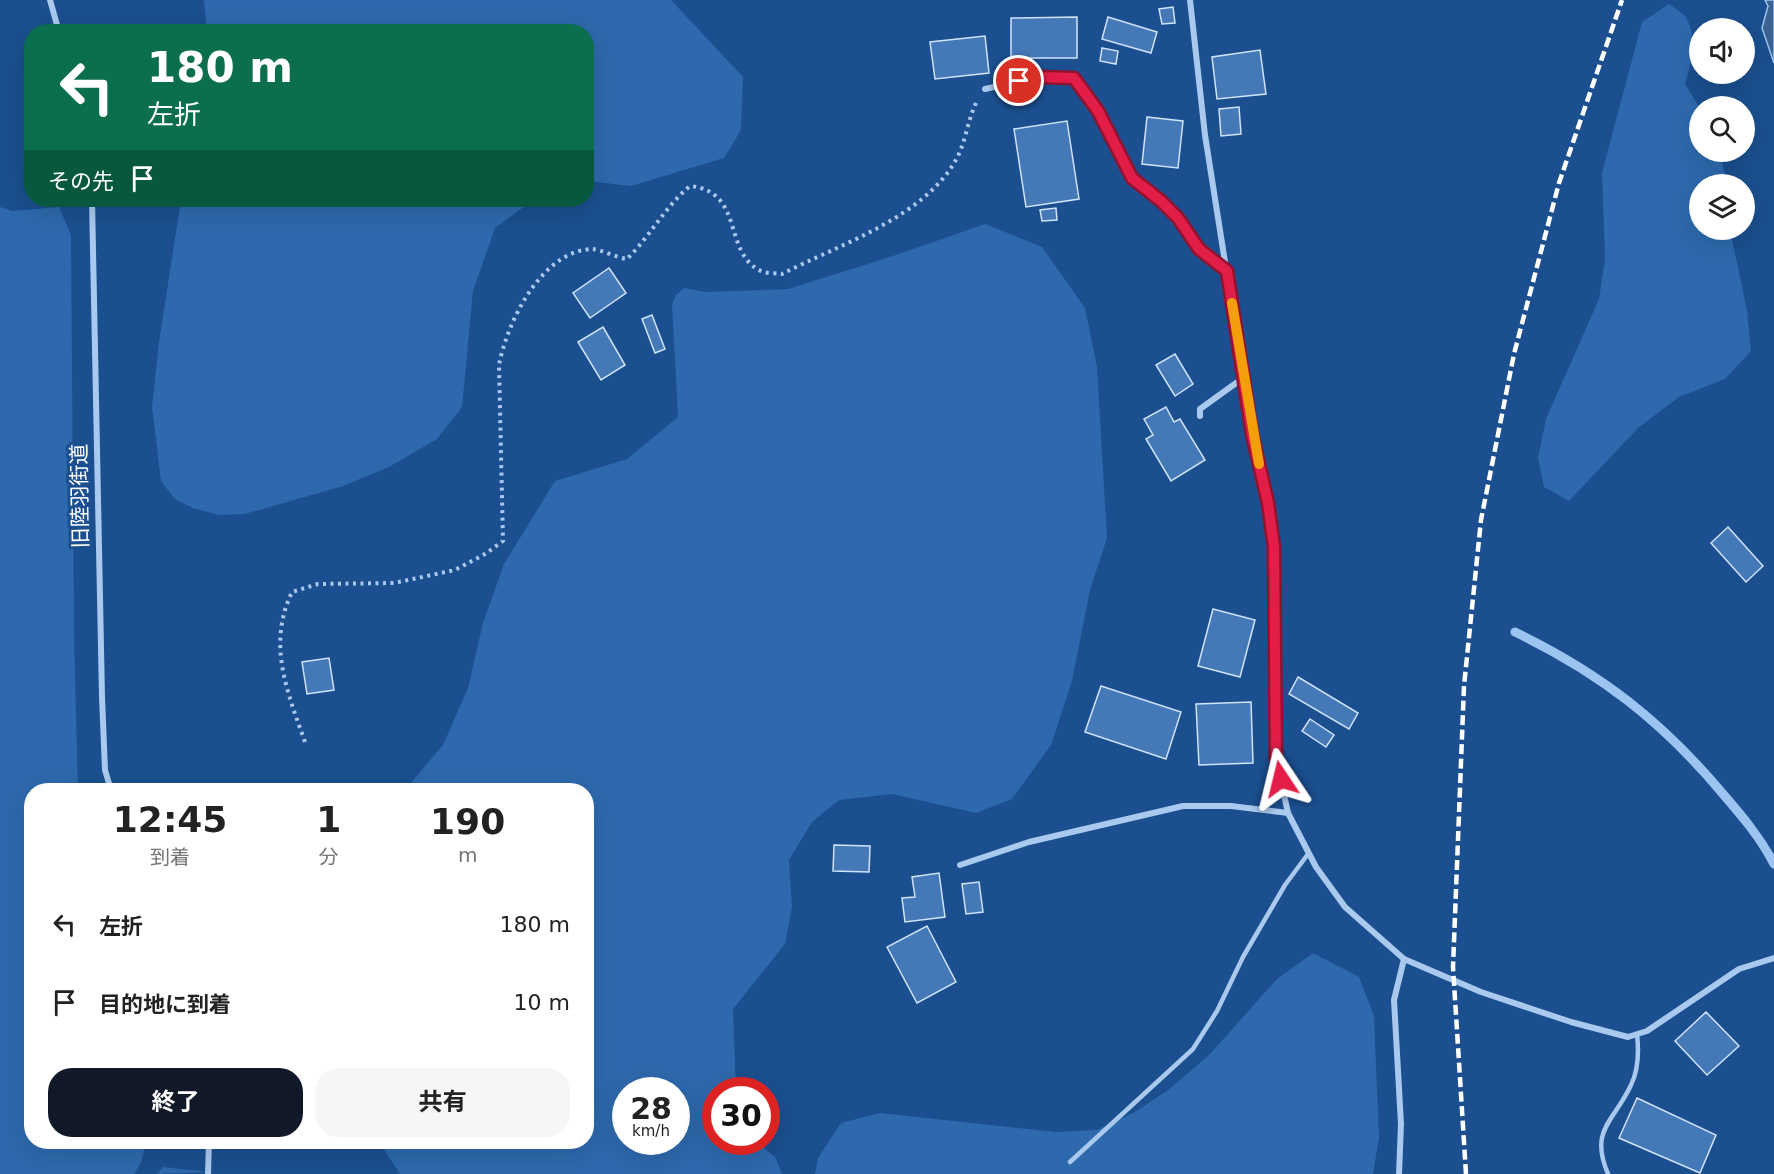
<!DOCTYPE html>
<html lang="ja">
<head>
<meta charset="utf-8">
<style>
  :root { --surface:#fff; --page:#f6f6f6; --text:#222; --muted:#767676; --accent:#111827 }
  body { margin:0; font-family:"DejaVu Sans","Noto Sans JP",sans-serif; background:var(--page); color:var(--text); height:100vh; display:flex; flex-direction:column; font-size:22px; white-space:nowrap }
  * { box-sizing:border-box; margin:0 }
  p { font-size:20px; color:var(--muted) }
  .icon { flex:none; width:33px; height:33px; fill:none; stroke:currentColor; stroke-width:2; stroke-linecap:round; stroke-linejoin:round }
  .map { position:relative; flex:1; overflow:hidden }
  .panel { position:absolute; left:24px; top:783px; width:570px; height:366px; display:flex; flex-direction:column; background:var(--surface); border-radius:24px; box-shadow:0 6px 24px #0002 }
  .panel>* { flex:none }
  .banner { position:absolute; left:24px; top:24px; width:570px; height:183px; border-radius:24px; box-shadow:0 6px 24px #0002; background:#0b6e4f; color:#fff; overflow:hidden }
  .fabs { position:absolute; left:1689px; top:18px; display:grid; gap:12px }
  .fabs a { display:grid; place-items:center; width:66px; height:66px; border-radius:50%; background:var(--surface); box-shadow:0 6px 24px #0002; font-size:30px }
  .speed { position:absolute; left:612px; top:1077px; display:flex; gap:12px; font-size:30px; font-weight:700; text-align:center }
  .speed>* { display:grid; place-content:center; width:78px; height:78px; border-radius:50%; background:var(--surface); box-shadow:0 6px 24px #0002; line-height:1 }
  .speed small { font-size:15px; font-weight:400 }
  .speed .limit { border:9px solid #d22; background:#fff; color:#111 }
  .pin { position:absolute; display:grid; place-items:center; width:51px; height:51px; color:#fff; margin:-26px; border:3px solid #fff; border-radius:50%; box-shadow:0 2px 6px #0007 }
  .me { position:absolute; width:66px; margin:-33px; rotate:350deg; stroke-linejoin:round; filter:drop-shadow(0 0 4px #0008) }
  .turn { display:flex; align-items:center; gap:21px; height:126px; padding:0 24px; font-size:27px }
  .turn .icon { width:78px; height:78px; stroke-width:2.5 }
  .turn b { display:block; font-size:42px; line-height:51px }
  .then { display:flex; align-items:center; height:57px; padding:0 24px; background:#0003; gap:12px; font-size:22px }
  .eta { display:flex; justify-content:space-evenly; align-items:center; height:102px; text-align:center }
  .eta b { font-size:36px; font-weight:700; line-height:42px }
  .action { display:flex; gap:12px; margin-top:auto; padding:12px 24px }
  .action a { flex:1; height:69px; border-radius:24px; background:var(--accent); color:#fff; font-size:24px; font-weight:700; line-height:69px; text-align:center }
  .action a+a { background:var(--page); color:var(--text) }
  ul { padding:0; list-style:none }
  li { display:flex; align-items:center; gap:18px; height:78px; padding:0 24px }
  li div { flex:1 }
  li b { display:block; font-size:22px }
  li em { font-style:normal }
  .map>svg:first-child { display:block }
  .green { fill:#2e69ad; fill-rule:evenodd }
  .water { fill:#3c6290; stroke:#9cc4f0; stroke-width:1.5 }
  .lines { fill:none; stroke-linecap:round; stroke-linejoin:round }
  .stream { stroke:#9cc4f0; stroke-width:9 }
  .building { fill:#4478b7; stroke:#cfe3fa; stroke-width:1.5 }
  .path { stroke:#a9c9ee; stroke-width:4; stroke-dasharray:3 4.5; stroke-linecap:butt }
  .lane { stroke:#a9c9ee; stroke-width:4.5 }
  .street { stroke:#a9c9ee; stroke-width:6 }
  .rail { stroke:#fff; stroke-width:4.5; stroke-dasharray:10 4.5; stroke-linecap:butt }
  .route-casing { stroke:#92132f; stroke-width:15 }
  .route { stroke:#e11d48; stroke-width:10 }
  .slow { stroke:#f59e0b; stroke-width:10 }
  .labels { text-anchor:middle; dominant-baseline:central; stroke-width:6; stroke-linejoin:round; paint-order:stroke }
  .street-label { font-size:21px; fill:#fff; stroke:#1b4f8f }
</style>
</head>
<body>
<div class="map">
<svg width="1774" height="1174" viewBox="0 0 1774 1174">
  <rect width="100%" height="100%" fill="#1b4f8f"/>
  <!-- green -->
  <g class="green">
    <polygon points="204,0 671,0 743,77 741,130 724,158 631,186 587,181 586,32 207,31"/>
    <path d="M1669,4c5,4 15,9 18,15 11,21 4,44 -2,65l14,23 1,45h20l7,32h-27v46h30l17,80 4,41 -26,28 -46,18 -41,31 -69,73 -25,-14 -6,-29 8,-39 53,-120 6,-40 -3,-86 40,-151z"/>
    <polygon points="181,200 533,200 495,228 473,291 462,407 437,439 389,467 343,486 245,514 218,515 193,508 175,499 161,481 152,407 159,342"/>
    <polygon points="0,207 12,211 59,207 71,235 74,636 78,790 32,790 32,1142 146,1142 141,1163 134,1174 0,1174"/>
    <path d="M985,224l57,23 43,61 12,59 10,171 -17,52 -18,91 -21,64 -39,54 -36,14 -84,-19 -53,6 -27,22 -23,38 3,47 -7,37 -52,65 3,81h-20v52h41l18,15 7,17h-382l-21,-32h207v-352h-181l38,-45 25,-57 15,-65 21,-59 51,-83 72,-22 51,-42 -6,-113 4,-9 8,-7 22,4 82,-3 105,-33zM676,1090v52h-50v-52z"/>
    <polygon points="1313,953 1359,977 1374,1016 1379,1138 1373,1174 815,1174 818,1158 841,1123 880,1113 1056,1132 1097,1130 1135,1112 1168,1090 1210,1054 1277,979"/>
    <polygon points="163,1167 208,1172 157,1174"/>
  </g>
  <!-- water -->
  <polygon class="water" points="1765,0 1774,0 1774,63 1762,28 1768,6"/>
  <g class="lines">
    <!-- stream -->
    <path class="stream" d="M1515,632c85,41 147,89 208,162 19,22 37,43 51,70"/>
  </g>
  <!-- building -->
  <g class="building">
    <polygon points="1173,7 1175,23 1162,24 1159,9"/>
    <polygon points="1077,17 1077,58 1011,58 1011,18"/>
    <polygon points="1108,17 1157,32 1151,53 1102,39"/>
    <polygon points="985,36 989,73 935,79 930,42"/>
    <polygon points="1102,48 1118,51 1116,64 1100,61"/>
    <polygon points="1260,50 1266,94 1217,99 1212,57"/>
    <polygon points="1239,107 1241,134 1221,136 1219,109"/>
    <polygon points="1147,117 1183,121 1178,168 1142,164"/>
    <polygon points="1067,121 1079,199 1026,207 1014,129"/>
    <polygon points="1056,208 1057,220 1042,221 1040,210"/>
    <polygon points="609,268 626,293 590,318 573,293"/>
    <polygon points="652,315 665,349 655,353 642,319"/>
    <polygon points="603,327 625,365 601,380 578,342"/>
    <polygon points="1175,354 1193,384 1175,396 1156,365"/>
    <polygon points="1166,407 1174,422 1180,419 1205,460 1171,481 1146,439 1153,435 1144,419"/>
    <polygon points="1728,527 1763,566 1746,582 1711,543"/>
    <polygon points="1213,609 1255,620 1240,677 1198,666"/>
    <polygon points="329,658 334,690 307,694 302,662"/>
    <polygon points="1298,677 1358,713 1349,729 1289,694"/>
    <polygon points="1101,686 1181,712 1166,759 1085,732"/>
    <polygon points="1251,702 1253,763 1199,765 1196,704"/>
    <polygon points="1310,719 1334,735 1326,747 1302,731"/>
    <polygon points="834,845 870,846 869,872 833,871"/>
    <polygon points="939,873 945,917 905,922 902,898 915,897 912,877"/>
    <polygon points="979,882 983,912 966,914 962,884"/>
    <polygon points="927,926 956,982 917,1003 887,947"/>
    <polygon points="1706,1012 1739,1046 1707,1075 1675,1041"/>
    <polygon points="1637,1098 1716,1135 1700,1173 1619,1138"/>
  </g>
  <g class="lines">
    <!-- path -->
    <path class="path" d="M305,742c-18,-51 -38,-98 -13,-150l26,-8 76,-1 61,-13 30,-16 18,-13 -4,-176c8,-42 42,-114 93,-116 8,0 25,9 35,10 24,-24 37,-51 63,-73 54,5 33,65 69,84 6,4 16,3 23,4 58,-30 145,-57 176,-118 8,-17 10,-36 18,-53"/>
    <!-- lane -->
    <g class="lane">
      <polyline points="1070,1162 1193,1049 1217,1011 1243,957 1285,885 1308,854"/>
      <path d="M1608,1174c-19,-45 6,-52 23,-89 8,-16 8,-33 6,-51"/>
    </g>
    <!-- street -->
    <g class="street">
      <polyline points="50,0 59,32"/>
      <polyline points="1190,0 1205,135 1252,434 1268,503 1274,547 1276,758 1288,813 1316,867 1345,907 1404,959 1481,992 1571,1022 1628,1037 1647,1031 1739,969 1774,958"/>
      <polyline points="985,89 1040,77 1074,78 1098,111 1132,178 1161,201 1178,218 1199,249 1226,271"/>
      <polyline points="92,200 102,697 105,770 111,790"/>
      <polyline points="1200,416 1200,409 1243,378"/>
      <polyline points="960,865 1029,842 1183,806 1231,806 1288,813"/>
      <polyline points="208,1174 209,1142"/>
      <polyline points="1399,1174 1401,1124 1394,1000 1404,959"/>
    </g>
    <!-- rail -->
    <polyline class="rail" points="1466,1174 1453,967 1464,686 1481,520 1514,354 1559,183 1622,0"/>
  </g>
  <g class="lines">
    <!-- route casing -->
    <g class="route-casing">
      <polyline id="route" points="1019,81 1040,77 1074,78 1098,111 1132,178 1161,201 1178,218 1199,249 1227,271 1252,434 1268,503 1274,547 1276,758 1281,779"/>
    </g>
    <!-- route -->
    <use href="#route" class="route"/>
    <!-- slow -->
    <polyline class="slow" points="1232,303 1259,464"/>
  </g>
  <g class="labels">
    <!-- street labels -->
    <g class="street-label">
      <text transform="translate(80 496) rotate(-91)">旧陸羽街道</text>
    </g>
  </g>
</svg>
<div class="fabs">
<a><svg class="icon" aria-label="sound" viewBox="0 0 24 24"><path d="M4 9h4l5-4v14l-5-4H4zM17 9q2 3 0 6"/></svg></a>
<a><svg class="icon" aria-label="search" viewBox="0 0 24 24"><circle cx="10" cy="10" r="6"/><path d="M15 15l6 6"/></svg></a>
<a><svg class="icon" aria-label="layers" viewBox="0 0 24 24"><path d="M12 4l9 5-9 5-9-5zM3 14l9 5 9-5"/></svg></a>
</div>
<div class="speed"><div>28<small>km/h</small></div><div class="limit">30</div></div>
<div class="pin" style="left:1019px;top:81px;background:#d93025"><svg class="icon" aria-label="arrive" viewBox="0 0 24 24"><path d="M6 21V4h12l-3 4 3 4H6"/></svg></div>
<svg class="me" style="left:1281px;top:779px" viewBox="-20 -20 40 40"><path d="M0-17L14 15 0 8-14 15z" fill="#e11d48" stroke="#fff" stroke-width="4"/></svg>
<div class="banner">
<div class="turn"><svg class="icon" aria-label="left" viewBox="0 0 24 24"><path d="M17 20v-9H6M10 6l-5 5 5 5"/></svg><div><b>180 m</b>左折</div></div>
<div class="then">その先<svg class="icon" aria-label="arrive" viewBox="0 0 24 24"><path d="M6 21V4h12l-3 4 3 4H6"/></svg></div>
</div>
<section class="panel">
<div class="eta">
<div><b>12:45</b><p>到着</p></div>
<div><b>1</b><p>分</p></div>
<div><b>190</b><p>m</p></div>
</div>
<ul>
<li><svg class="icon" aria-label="left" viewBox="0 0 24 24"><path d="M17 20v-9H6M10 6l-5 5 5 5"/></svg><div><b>左折</b></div><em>180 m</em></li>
<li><svg class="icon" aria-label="arrive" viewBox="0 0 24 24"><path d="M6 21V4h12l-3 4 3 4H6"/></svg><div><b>目的地に到着</b></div><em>10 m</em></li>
</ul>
<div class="action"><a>終了</a><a>共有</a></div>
</section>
</div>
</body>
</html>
